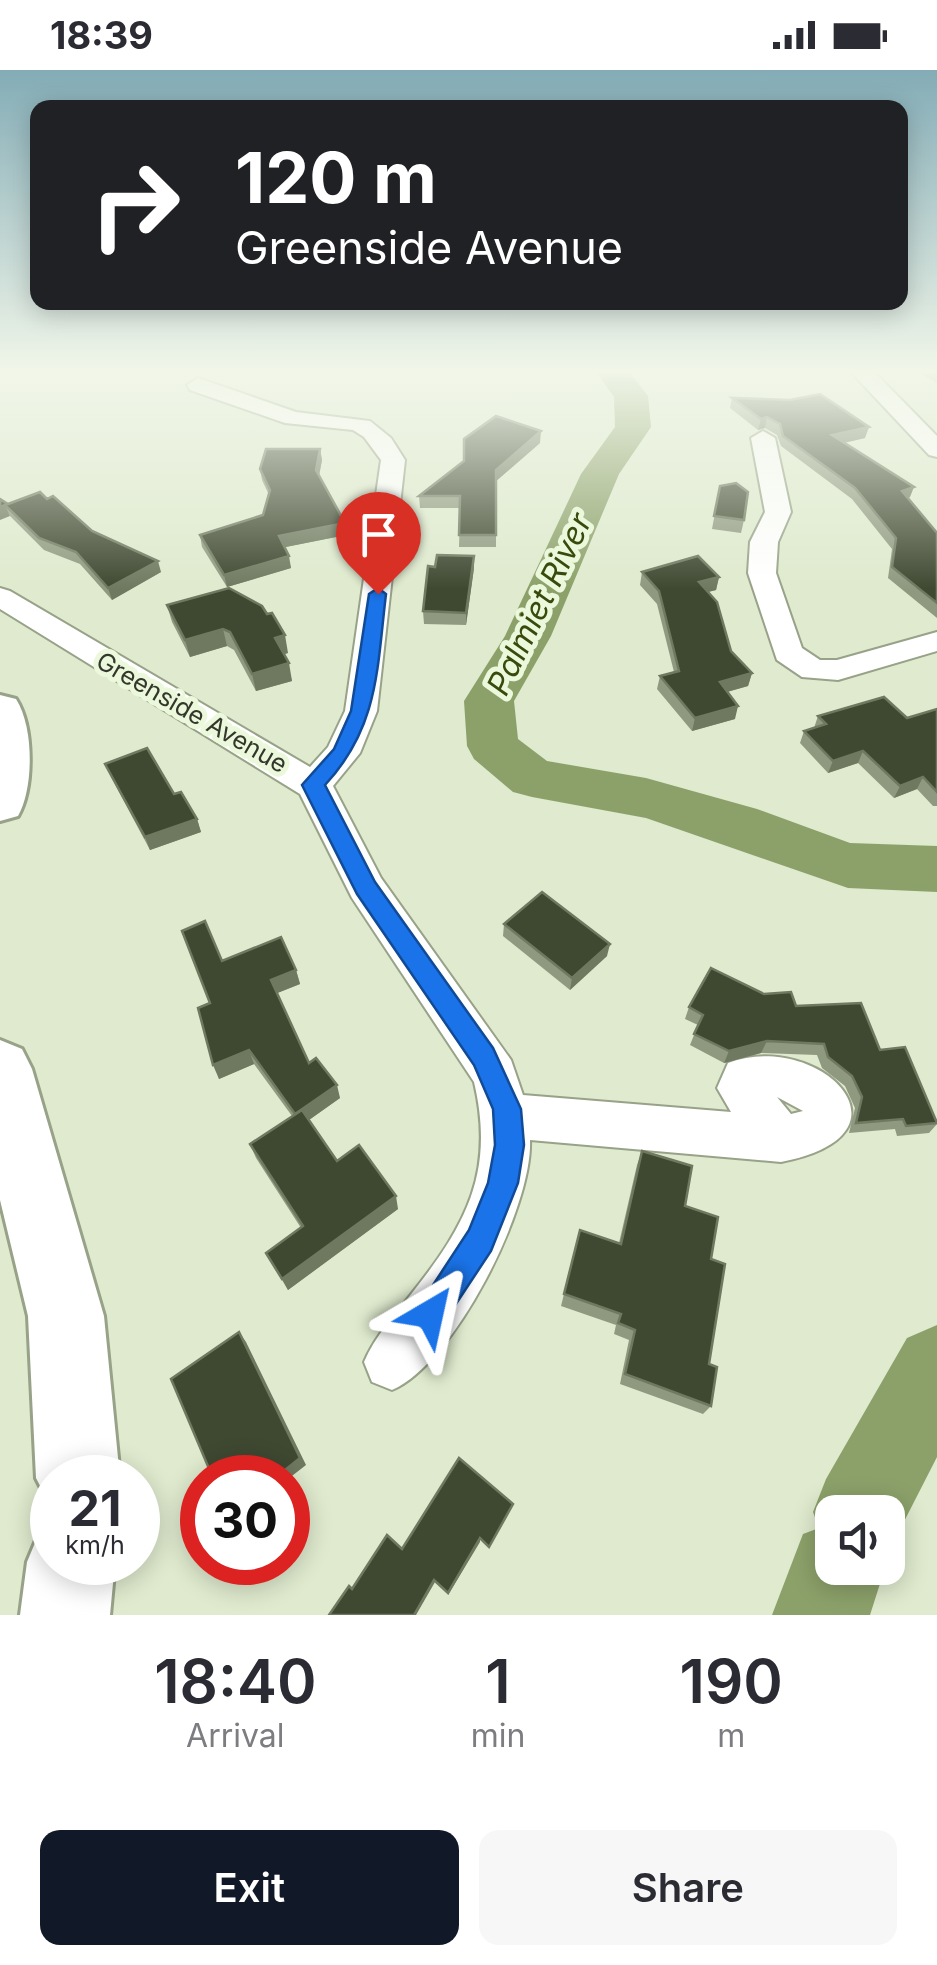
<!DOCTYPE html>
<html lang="en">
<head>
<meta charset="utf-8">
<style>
  :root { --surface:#fff; --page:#f7f7f7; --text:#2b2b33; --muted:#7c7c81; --accent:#111827 }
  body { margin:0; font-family:Inter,sans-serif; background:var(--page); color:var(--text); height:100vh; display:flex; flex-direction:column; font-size:38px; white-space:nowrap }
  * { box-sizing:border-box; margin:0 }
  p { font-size:32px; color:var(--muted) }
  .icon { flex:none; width:55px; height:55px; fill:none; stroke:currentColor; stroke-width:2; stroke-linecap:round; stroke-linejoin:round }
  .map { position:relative; height:1545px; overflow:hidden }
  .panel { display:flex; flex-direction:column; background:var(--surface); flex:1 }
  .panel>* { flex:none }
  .hud { position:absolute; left:30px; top:30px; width:878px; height:210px; border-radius:20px; box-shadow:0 5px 25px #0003; background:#202124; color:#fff; overflow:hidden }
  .tools { position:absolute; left:815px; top:1425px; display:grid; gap:20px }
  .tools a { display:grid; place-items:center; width:90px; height:90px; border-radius:20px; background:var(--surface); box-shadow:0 5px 25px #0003; font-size:50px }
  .speed { position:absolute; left:30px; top:1385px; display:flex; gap:20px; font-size:50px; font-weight:700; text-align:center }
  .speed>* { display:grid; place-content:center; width:130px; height:130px; border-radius:50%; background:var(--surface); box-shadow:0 5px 25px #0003; line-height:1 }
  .speed small { font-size:25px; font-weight:400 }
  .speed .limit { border:15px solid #d22; background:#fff; color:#111 }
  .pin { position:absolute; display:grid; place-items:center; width:85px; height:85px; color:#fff; margin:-102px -42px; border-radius:50% 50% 50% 0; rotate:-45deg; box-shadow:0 0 10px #0007 }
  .pin .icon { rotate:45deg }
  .me { position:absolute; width:110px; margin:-55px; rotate:36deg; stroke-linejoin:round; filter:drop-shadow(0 0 8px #0008) }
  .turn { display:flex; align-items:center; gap:35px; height:210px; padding:0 40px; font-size:45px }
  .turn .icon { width:130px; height:130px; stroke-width:2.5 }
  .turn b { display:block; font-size:70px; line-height:85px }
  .eta { display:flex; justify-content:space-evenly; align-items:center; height:170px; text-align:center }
  .eta b { font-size:60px; font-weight:600; line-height:70px }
  .primary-button { display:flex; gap:20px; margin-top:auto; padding:20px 40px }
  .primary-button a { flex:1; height:115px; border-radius:20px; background:var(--accent); color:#fff; font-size:40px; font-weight:600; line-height:115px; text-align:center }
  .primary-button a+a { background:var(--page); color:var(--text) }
  .status { display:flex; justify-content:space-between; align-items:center; height:70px; padding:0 50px; background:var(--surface); direction:ltr }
  .status svg { height:28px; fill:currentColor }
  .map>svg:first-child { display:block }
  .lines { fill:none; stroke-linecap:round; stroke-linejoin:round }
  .river { fill:#8ca16a; fill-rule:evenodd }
  .minor-casing { stroke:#97a288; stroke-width:4 }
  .secondary-casing { stroke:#97a288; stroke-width:6 }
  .minor { fill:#fff; fill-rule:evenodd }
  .secondary { fill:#fff; fill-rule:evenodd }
  .wall { fill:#8f9980 }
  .shaded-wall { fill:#6f7960 }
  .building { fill:#3f4831; stroke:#6f7960; stroke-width:2.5 }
  .route { fill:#1a73e8; stroke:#114b97; stroke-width:2.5 }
  .labels { text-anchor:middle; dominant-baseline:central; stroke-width:10; stroke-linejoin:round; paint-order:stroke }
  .far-street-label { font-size:25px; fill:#33372c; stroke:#ecf8db }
  .water-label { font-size:32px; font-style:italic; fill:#384b0d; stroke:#ecf8db }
</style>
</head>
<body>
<div class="status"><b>18:39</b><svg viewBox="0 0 49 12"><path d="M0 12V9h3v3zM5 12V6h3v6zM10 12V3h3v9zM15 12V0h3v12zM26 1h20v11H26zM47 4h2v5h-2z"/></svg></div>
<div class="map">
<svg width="937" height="1545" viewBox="0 0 937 1545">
  <rect width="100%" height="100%" fill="#dfeace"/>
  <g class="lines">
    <!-- river -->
    <g class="river">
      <polygon points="597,303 630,303 648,326 651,357 619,404 551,566 514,631 518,669 547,691 646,708 757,739 850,773 937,776 937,822 848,818 646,748 532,727 513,722 474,689 467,676 464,631 505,566 581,404 615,357 614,327"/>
      <polygon points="937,1255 937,1387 892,1475 888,1477 888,1442 832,1442 832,1498 885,1498 870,1545 772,1545 803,1464 819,1458 813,1442 826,1409 907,1268"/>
    </g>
    <!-- minor casing -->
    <g class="minor-casing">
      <g id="minor">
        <polygon points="852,303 875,303 937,366 937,387 929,385"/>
        <path d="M198,308l98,34 74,9 21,17 14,22 -28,251 -17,42 -27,33 48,92 130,182 12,35 208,17 -14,-24 11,-25c90,-34 197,71 53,99l-251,-22c3,67 -76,224 -138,250l-20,-8 -8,-20c11,-26 31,-47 48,-69 55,-69 83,-122 62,-211l-122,-184 -52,-104 -300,-185v-21l10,3 300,176 18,-20 17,-36 36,-251 -17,-23 -11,-7 -68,-7 -95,-33 -3,-5zM777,1027l26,14 -12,3z"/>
        <polygon points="763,361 775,368 791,442 778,472 776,503 802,578 820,590 837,590 937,562 937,581 838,610 802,607 777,590 748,503 750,472 765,442 751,368"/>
      </g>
    </g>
    <!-- secondary casing -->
    <g class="secondary-casing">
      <g id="secondary">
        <path d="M0,625l16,4c18,28 18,89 2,117l-18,5z"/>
        <polygon points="0,970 22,979 32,999 104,1246 120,1408 52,1408 52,1439 36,1408 28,1246 0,1130"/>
        <polygon points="52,1456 52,1492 115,1492 110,1545 20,1545 27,1492 40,1461"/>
      </g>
    </g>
    <!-- minor -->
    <use href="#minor" class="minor"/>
    <!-- secondary -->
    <use href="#secondary" class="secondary"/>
  </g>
  <!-- wall -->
  <g class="wall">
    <polygon points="919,303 937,303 937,313"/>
    <polygon points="732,328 865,368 844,373 910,427 908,428 937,463 937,548 888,508 892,479 852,429 781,376 777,365 765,358 758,360 730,338"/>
    <polygon points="540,373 496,411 496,477 459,477 460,438 420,438 419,426"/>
    <polygon points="320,379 322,390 319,405 346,465 285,477 291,498 227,517 202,477 200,465 263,445 269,425 262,410 260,399"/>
    <polygon points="720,416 744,450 741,463 712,459"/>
    <polygon points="0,429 8,434 47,429 92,461 161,502 112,530 80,494 44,480 10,446"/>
    <polygon points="474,486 474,498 466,555 424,554 423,541 435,497"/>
    <polygon points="642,502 719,507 716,520 708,522 731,581 752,603 748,616 727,622 735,649 692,661 657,619 660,606 674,602 657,534 640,515"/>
    <polygon points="167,535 288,583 284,584 292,611 256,621 234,580 227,576 190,587 172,552"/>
    <polygon points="937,639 937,736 933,736 917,719 894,728 858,693 828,703 800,673 804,661 814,658 818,646 907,648"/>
    <polygon points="105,694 174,724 197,749 201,762 150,780 111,707"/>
    <polygon points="504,854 607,886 570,920 503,866"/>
    <polygon points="296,900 300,914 277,923 309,993 340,1028 309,1050 337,1091 398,1139 288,1220 266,1183 301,1158 256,1088 250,1074 292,1046 254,994 219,1009 210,933"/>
    <polygon points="764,924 796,936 880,980 937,1050 937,1054 929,1063 897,1066 895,1059 849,1063 855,1038 845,1016 822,998 817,985 761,983 724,993 690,975 698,955 685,949 689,937"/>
    <polygon points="642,1081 685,1136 711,1189 709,1294 711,1336 703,1344 620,1314 629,1270 614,1264 616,1255 561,1236 580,1160 619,1173 637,1095"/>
  </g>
  <!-- shaded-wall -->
  <g class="shaded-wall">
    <polygon points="767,347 765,358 758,360 761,349"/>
    <polygon points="869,357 865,368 829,376 832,365"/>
    <polygon points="541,361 540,373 495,412 496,400"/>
    <polygon points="320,379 322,390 318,411 316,400"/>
    <polygon points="914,417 910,427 898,432 902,421"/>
    <polygon points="5,435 10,446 0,450 0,437"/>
    <polygon points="345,453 346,465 281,478 279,466"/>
    <polygon points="289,486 291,498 227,517 224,505"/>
    <polygon points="474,486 474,498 466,555 466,543"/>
    <polygon points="158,491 161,502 112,530 108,518"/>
    <polygon points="719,507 716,520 696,525 699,512"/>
    <polygon points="223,559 227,576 190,587 185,570"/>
    <polygon points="285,565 288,583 278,586 275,568"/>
    <polygon points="289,593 292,611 256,621 252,604"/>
    <polygon points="752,603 748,616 716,625 720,612"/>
    <polygon points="738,636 735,649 692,661 695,648"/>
    <polygon points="863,681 858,693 828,703 833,691"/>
    <polygon points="923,707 917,719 894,728 900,716"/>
    <polygon points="197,749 201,762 150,780 145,767"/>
    <polygon points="610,874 607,886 570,920 572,908"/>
    <polygon points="296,900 300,914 275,924 271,910"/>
    <polygon points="767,971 761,983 724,993 729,981"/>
    <polygon points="249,980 254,994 219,1009 213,995"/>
    <polygon points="337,1015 340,1028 299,1057 295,1044"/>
    <polygon points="396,1126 398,1139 288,1220 282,1209"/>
    <polygon points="239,1262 246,1272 306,1395 288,1409 288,1408 275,1408"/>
    <polygon points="480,1468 480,1472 448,1525 448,1523"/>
    <polygon points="434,1510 435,1512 416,1545 414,1545"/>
  </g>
  <!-- building -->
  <g class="building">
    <polygon points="820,324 869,357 832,365 914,417 902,421 937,463 937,533 892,497 896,468 855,418 783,366 780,354 767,347 761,349 732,328 790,330"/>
    <polygon points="496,346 541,361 496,400 496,465 459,465 460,426 419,426 464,391 464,369"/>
    <polygon points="266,379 320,379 316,400 345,453 279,466 289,486 224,505 200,465 263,445 270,420 260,399"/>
    <polygon points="736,413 748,422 744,450 714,446 720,416"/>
    <polygon points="40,422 47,429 53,426 92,461 158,491 108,518 76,482 39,468 5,435 0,437 0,429 8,434"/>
    <polygon points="437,485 474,486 466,543 423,541 428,496 435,497"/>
    <polygon points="698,486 719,507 699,512 717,532 731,581 752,603 720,612 738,636 695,648 660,606 679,601 659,521 642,502"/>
    <polygon points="229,518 262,536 267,544 272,543 285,565 275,568 289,593 252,604 230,562 223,559 185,570 167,535"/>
    <polygon points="884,627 907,648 937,639 937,722 923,707 900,716 863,681 833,691 804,661 826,654 818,646"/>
    <polygon points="147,678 174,724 181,722 197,749 145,767 105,694"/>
    <polygon points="542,822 610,874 572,908 504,854"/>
    <polygon points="205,851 222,891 281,867 296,900 271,910 309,993 316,988 337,1015 295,1044 249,980 213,995 198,938 210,933 182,861"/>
    <polygon points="711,898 764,924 791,922 796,936 861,933 880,980 905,977 937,1053 906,1056 903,1049 856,1053 862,1027 852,1006 828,987 824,974 767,971 729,981 694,964 703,945 689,937"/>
    <polygon points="302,1040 337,1091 359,1075 396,1126 282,1209 266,1183 303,1156 250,1074"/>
    <polygon points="642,1081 692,1096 685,1136 718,1147 711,1189 725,1194 709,1294 717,1297 711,1336 625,1304 635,1260 618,1253 621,1244 564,1224 580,1160 621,1174"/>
    <polygon points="239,1262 300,1388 275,1408 213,1408 171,1309"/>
    <polygon points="459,1388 513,1434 489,1477 480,1468 448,1523 434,1510 414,1545 329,1545 349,1516 352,1519 387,1465 402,1479"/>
  </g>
  <!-- sky -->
  <linearGradient id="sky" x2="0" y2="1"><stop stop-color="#83acb6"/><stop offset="0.58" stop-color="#f1f6e9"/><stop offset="1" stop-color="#f1f6e9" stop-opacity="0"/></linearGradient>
  <rect width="937" height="519" fill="url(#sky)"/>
  <!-- route -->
  <path class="route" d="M378,518l8,6c-9,74 -7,133 -61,191l50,97 118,166 28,61 3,36 -6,38 -27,68 -49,74 -12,5 -11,-5 -5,-11 55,-84 19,-47 7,-38 -2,-36 -19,-44 -117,-171 -55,-109 32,-36 17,-38 18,-117z"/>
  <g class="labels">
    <!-- far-street labels -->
    <g class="far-street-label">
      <text transform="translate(192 642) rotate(30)">Greenside Avenue</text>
    </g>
    <!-- water labels -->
    <g class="water-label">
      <text transform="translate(539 534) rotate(-64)">Palmiet River</text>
    </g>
  </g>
</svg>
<div class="tools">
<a><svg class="icon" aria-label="sound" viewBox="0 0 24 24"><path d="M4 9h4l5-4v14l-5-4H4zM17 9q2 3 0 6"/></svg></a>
</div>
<div class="speed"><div>21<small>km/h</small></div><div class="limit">30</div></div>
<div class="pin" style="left:378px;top:524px;background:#d93025"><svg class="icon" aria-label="arrive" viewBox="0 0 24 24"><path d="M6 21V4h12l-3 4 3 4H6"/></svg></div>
<svg class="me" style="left:430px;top:1244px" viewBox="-20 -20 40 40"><path d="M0-17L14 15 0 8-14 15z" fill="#1a73e8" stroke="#fff" stroke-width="4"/></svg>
<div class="hud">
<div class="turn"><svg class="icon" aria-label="right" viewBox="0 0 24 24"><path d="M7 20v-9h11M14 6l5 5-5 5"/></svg><div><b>120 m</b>Greenside Avenue</div></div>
</div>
</div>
<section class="panel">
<div class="eta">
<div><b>18:40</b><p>Arrival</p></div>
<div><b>1</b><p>min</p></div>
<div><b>190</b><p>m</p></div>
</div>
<div class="primary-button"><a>Exit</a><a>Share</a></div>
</section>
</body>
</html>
